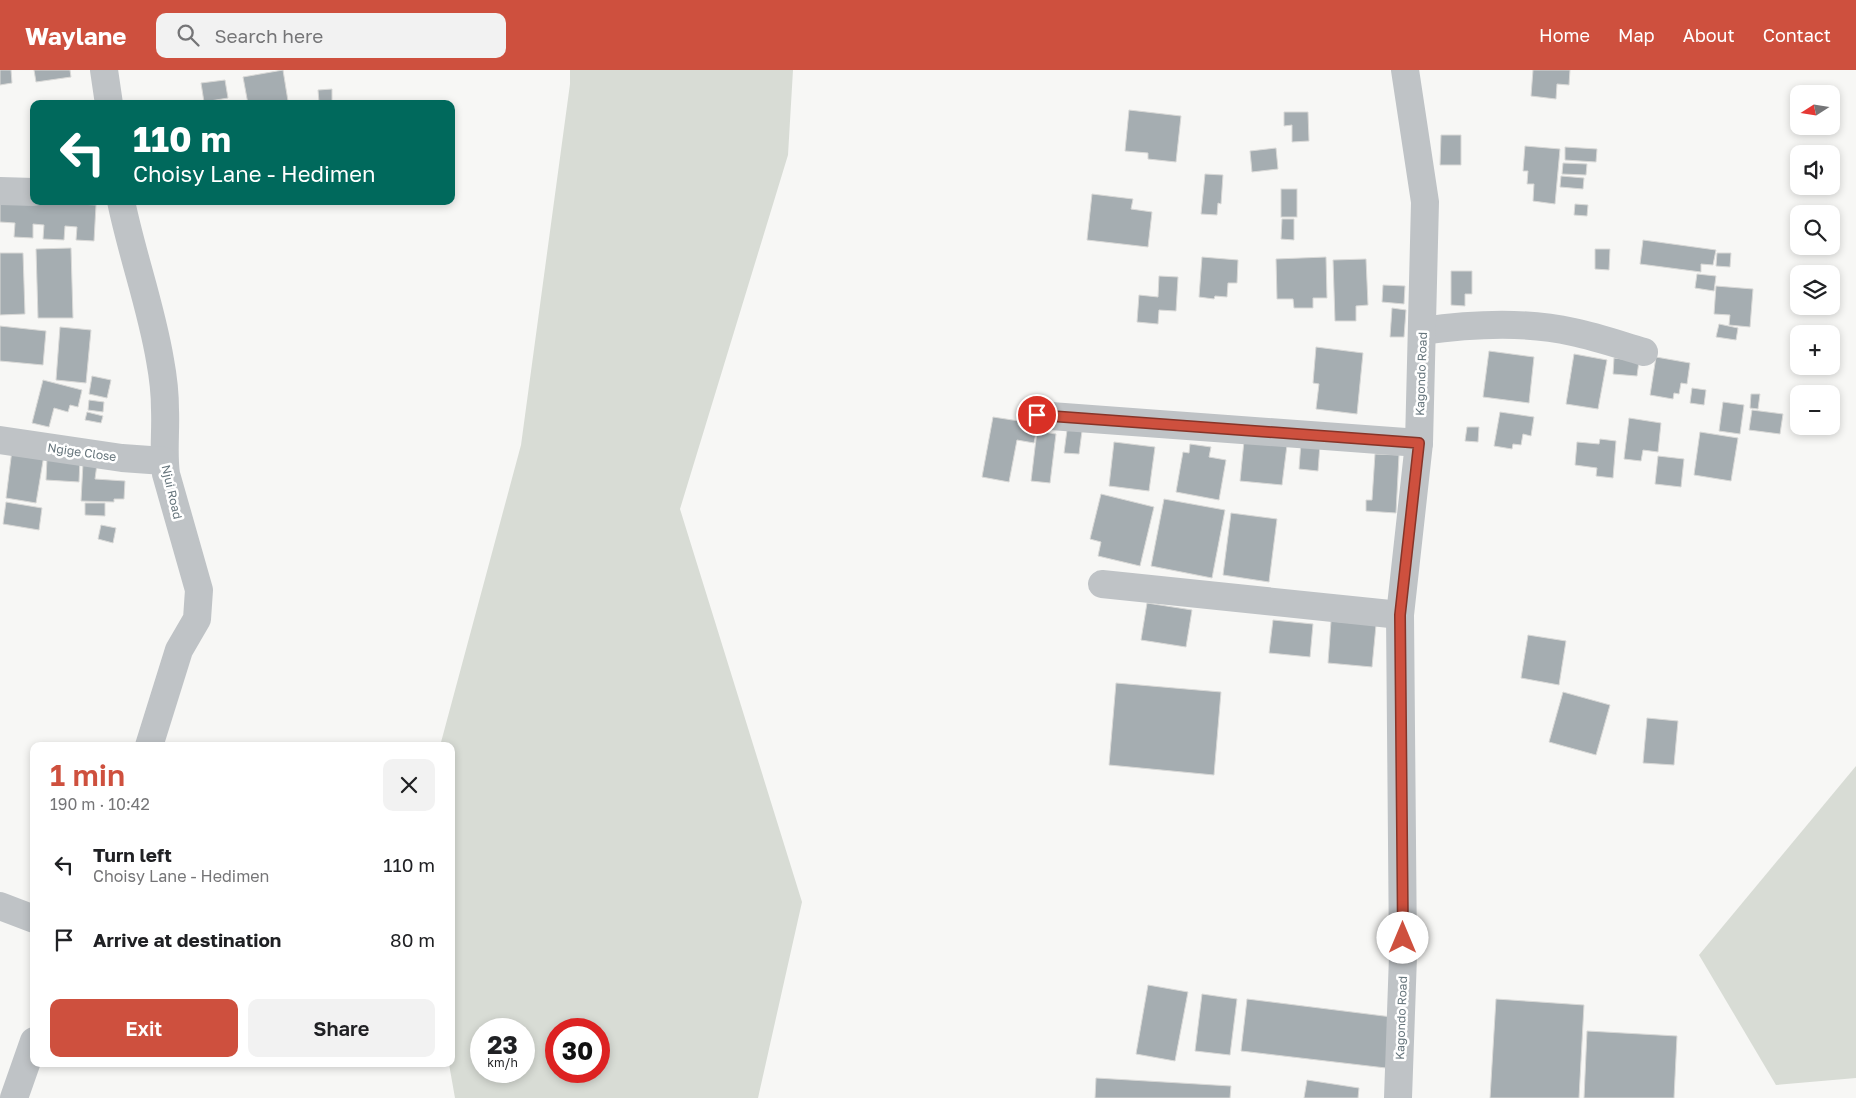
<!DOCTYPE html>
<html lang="en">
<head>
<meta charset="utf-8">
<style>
  :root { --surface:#fff; --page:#f2f2f2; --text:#202124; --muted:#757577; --accent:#ce503e }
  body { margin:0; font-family:"Golos Text",sans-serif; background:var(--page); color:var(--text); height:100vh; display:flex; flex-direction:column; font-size:19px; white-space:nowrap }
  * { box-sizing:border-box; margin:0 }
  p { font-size:16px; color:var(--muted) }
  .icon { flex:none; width:28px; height:28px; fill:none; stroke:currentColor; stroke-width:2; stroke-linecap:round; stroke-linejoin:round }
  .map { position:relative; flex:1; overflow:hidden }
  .drawer { position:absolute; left:30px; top:672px; width:425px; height:325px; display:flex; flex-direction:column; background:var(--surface); border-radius:10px; box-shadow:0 2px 8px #0003 }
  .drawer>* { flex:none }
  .top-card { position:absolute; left:30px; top:30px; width:425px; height:105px; border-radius:10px; box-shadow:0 2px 8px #0003; background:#00695c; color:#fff; overflow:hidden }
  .needle { width:32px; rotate:258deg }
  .controls { position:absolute; left:1790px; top:15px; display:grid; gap:10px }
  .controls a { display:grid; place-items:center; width:50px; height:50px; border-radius:10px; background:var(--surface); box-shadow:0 2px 8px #0003; font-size:25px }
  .speed { position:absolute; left:470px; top:948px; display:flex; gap:10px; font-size:25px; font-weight:700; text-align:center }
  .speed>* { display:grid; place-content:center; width:65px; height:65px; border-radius:50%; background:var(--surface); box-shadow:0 2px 8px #0003; line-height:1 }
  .speed small { font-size:12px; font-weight:400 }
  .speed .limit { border:8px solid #d22; background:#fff; color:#111 }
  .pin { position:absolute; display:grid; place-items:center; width:42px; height:42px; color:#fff; margin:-21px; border:2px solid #fff; border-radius:50%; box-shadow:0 1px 5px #0007 }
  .me { position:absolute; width:55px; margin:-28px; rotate:0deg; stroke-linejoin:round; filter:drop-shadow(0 0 4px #0008) }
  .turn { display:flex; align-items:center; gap:18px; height:105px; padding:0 20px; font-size:22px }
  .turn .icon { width:65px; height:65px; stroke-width:2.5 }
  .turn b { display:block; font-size:35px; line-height:42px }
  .round { display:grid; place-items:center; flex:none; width:52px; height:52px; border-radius:10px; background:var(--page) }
  .head { display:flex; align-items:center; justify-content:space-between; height:85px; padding:0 20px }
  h1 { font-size:30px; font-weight:600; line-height:38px; color:var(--accent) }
  .cta { display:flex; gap:10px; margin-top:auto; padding:10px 20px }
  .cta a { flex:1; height:58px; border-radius:10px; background:var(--accent); color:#fff; font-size:20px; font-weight:600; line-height:58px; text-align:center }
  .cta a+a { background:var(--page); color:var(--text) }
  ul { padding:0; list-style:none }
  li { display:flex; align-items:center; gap:15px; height:75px; padding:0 20px }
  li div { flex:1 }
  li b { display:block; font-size:19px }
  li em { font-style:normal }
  header { display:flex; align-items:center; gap:30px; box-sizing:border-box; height:70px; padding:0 25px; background:var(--accent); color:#fff }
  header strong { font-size:24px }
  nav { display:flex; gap:28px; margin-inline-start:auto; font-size:18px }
  .search { width:350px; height:45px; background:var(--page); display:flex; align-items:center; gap:12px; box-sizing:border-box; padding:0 18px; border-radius:10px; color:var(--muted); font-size:19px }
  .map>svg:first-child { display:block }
  .green { fill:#d8dcd5; fill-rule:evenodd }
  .building { fill:#a5adb1; stroke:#d9d9d7 }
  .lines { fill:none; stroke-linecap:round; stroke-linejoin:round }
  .street { stroke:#bfc3c6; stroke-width:28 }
  .route-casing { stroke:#863428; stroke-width:12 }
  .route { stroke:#ce503e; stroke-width:9 }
  .labels { text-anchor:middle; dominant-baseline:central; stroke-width:5; stroke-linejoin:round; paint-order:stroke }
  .street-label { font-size:12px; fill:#66757c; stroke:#fff }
</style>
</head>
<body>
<header>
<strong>Waylane</strong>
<div class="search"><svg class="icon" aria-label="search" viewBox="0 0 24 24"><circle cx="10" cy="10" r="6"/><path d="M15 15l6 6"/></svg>Search here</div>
<nav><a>Home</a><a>Map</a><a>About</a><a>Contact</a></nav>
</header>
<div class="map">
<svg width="1856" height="1028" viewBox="0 0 1856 1028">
  <rect width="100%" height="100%" fill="#f7f7f5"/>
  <!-- green -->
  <g class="green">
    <path d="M570,0h223l-5,85 -108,354 122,393 -44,196h-303l-6,-34h2v-318h-11l81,-301 49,-361zM481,959h43v42h-43zM556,959h43v42h-43z"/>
    <polygon points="1856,696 1856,1008 1776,1015 1699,885"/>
  </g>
  <!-- building -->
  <g class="building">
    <polygon points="0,0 11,0 12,13 0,15"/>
    <polygon points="34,0 70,0 71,7 36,12"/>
    <polygon points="283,0 288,31 273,34 248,34 243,7"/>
    <polygon points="1533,0 1570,0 1569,15 1557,14 1556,29 1531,26"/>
    <polygon points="225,10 228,28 204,32 201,13"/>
    <polygon points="332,19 332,31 319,32 318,20"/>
    <polygon points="1129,40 1181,46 1176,92 1148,89 1148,83 1125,81"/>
    <polygon points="1284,42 1308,42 1309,71 1292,72 1292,55 1284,56"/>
    <polygon points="1441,65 1461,65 1461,95 1440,95"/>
    <polygon points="1525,76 1560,79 1555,134 1533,131 1534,114 1527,114 1528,101 1523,101"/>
    <polygon points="1565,77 1597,79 1596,92 1565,90"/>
    <polygon points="1276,78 1278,99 1252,102 1250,81"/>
    <polygon points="1563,93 1587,94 1586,105 1562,104"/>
    <polygon points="1205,104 1223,105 1221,134 1218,133 1217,145 1201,144"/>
    <polygon points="1561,106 1584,108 1583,119 1560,117"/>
    <rect x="1281" y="119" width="16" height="28"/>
    <polygon points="1092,124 1133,129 1131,139 1152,142 1148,177 1087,170"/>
    <polygon points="0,129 96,135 94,171 76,170 77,157 65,156 64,170 43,169 44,155 33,154 33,168 14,167 15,153 0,152"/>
    <polygon points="1575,134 1588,135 1587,146 1574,145"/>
    <polygon points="1282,149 1294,149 1294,170 1281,169"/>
    <polygon points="1643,170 1716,180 1713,195 1701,194 1701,202 1640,194"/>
    <polygon points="71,178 73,248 38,248 36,179"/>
    <polygon points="1595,179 1610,179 1609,200 1595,199"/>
    <polygon points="0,183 23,183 25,244 0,245"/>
    <polygon points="1717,183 1731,183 1730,197 1716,196"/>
    <polygon points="1202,187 1238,190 1237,213 1228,213 1227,227 1215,226 1214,229 1199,227"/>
    <polygon points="1326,187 1327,228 1313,228 1313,238 1294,238 1293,229 1277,229 1276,189"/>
    <polygon points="1366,189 1368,235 1356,236 1356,251 1335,251 1333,190"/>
    <polygon points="1451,201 1472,201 1472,224 1465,224 1465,236 1451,235"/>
    <polygon points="1697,204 1716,206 1714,221 1695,218"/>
    <polygon points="1159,206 1178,207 1176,241 1159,240 1158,254 1137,252 1139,225 1158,227"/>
    <polygon points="1383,215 1405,216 1404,234 1382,232"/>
    <polygon points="1716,216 1753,219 1750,257 1729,255 1730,245 1714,244"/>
    <polygon points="1392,238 1406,240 1404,267 1390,267"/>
    <polygon points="1719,254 1738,258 1736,270 1716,267"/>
    <polygon points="0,256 46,261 43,295 0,291"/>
    <polygon points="60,257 91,260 86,313 56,310"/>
    <polygon points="1316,277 1363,283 1357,344 1316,339 1319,314 1313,313"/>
    <polygon points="1489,281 1534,287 1529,333 1483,327"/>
    <polygon points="1574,284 1607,290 1598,339 1566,334"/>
    <polygon points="1656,287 1690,293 1687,314 1681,313 1679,324 1674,323 1673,329 1650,325"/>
    <polygon points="1614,288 1639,291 1637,306 1613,304"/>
    <polygon points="92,306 111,310 107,328 89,324"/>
    <polygon points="43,310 82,320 78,337 70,335 68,342 54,338 49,357 32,353"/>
    <polygon points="1692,318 1706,320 1704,335 1690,333"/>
    <polygon points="1751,324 1760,324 1758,339 1750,338"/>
    <polygon points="89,330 104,332 103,342 88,340"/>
    <polygon points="1723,332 1744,335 1740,364 1719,361"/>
    <polygon points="1752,340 1783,344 1780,364 1749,360"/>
    <polygon points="87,342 103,346 101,353 85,350"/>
    <polygon points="1500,342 1534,347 1531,366 1523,364 1521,375 1513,374 1512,379 1494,376"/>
    <polygon points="993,347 1019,351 1018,355 1037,358 1034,373 1017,370 1009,412 982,407"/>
    <polygon points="1629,348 1661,353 1658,382 1643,380 1641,391 1624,389"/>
    <polygon points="1467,357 1479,357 1478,372 1465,371"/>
    <polygon points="1067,360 1082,361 1079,384 1064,383"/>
    <polygon points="1037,361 1056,364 1050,413 1031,411"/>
    <polygon points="1700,362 1738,368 1731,411 1694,405"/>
    <polygon points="1600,369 1616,371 1613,408 1596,406 1597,398 1575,395 1577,372 1599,374"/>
    <polygon points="1244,371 1287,375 1282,415 1240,411"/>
    <polygon points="1114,372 1155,377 1149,421 1109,416"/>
    <polygon points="1301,372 1320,374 1318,401 1299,399"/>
    <polygon points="1190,374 1211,377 1209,387 1226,390 1219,430 1176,422 1183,382 1189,383"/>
    <polygon points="12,380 44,385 36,433 6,428"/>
    <polygon points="1375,384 1399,385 1396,443 1366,441 1366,430 1372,430"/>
    <polygon points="1658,386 1684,389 1681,417 1655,414"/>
    <polygon points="47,388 80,389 79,412 46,410"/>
    <polygon points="83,393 97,394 95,409 125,411 124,429 114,429 114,432 81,431"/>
    <polygon points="1101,424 1154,437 1140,496 1098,486 1101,472 1090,469"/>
    <polygon points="1164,429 1225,440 1212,508 1151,496"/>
    <polygon points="6,432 42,438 39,460 3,454"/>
    <polygon points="85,433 105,433 105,446 85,445"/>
    <polygon points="1231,443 1277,449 1269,512 1223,505"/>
    <polygon points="101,455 116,458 113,473 98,469"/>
    <polygon points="1147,533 1192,540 1186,577 1141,570"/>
    <polygon points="1273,550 1313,554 1310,587 1269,583"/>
    <polygon points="1331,551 1376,555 1372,597 1328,593"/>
    <polygon points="1528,565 1566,571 1559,615 1521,608"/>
    <polygon points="1116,613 1221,622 1214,705 1109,695"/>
    <polygon points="1563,622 1610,635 1596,685 1549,672"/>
    <polygon points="1647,648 1678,651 1674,695 1643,693"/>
    <polygon points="1148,915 1188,922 1175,991 1136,984"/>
    <polygon points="1202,924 1237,929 1230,985 1195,981"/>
    <polygon points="1247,929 1392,947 1386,998 1241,981"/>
    <polygon points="1496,929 1584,935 1579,1028 1490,1028"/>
    <polygon points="1587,961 1677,966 1674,1028 1584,1028"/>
    <polygon points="1096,1008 1231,1016 1230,1028 1095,1028"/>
    <polygon points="1307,1010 1359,1018 1358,1028 1304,1028"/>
  </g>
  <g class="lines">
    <!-- street -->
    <g class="street">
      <polyline points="104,0 109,34"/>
      <polyline points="0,121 34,122"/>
      <path d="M121,131c11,54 30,105 39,159 3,16 5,33 5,50 1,21 -2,43 1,64l33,116 -2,29 -18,31 -30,96"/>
      <path d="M1422,261c49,-7 103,-10 151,1 24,5 47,13 71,20"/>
      <polyline points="1037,345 1419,373"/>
      <polyline points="0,370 122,388 164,391"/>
      <polyline points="1102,514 1400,545"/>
      <polyline points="0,836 34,849"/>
      <polyline points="14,1028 34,971"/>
      <polyline points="1398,1028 1403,886 1400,545 1419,373 1425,132 1405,0"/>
    </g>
  </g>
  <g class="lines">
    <!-- route casing -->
    <g class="route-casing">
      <polyline id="route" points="1037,345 1419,373 1400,545 1403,868"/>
    </g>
    <!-- route -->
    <use href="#route" class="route"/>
  </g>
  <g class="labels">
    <!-- street labels -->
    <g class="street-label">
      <text transform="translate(1421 304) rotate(-88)">Kagondo Road</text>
      <text transform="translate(82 382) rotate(8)">Ngige Close</text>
      <text transform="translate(172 422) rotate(77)">Njui Road</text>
      <text transform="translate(1401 948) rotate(-88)">Kagondo Road</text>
    </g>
  </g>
</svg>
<div class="controls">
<a><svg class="needle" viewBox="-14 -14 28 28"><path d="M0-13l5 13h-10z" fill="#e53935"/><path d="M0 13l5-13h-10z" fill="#757577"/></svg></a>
<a><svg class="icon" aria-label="sound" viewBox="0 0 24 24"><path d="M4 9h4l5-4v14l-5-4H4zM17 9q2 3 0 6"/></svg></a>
<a><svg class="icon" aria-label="search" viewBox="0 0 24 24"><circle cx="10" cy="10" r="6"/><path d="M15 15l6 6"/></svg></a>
<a><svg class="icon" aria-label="layers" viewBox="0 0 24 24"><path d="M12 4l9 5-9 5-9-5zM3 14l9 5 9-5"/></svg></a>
<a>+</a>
<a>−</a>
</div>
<div class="speed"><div>23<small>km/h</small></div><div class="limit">30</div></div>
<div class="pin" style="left:1037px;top:345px;background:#d93025"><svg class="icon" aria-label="arrive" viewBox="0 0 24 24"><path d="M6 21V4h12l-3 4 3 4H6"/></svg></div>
<svg class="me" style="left:1403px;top:868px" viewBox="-20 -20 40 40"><circle r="19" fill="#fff"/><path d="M0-13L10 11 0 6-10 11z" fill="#ce503e"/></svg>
<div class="top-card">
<div class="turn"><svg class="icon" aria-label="left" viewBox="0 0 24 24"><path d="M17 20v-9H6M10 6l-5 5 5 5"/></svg><div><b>110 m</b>Choisy Lane - Hedimen</div></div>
</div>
<section class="drawer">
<div class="head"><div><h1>1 min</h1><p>190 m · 10:42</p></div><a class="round"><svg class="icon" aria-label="close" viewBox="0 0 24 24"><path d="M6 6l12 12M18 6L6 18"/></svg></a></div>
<ul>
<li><svg class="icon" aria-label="left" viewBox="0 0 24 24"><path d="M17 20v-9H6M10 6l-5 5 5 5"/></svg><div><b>Turn left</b><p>Choisy Lane - Hedimen</p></div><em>110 m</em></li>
<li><svg class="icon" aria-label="arrive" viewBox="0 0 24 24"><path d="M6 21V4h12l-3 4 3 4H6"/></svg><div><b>Arrive at destination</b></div><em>80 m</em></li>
</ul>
<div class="cta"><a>Exit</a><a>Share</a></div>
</section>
</div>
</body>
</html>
